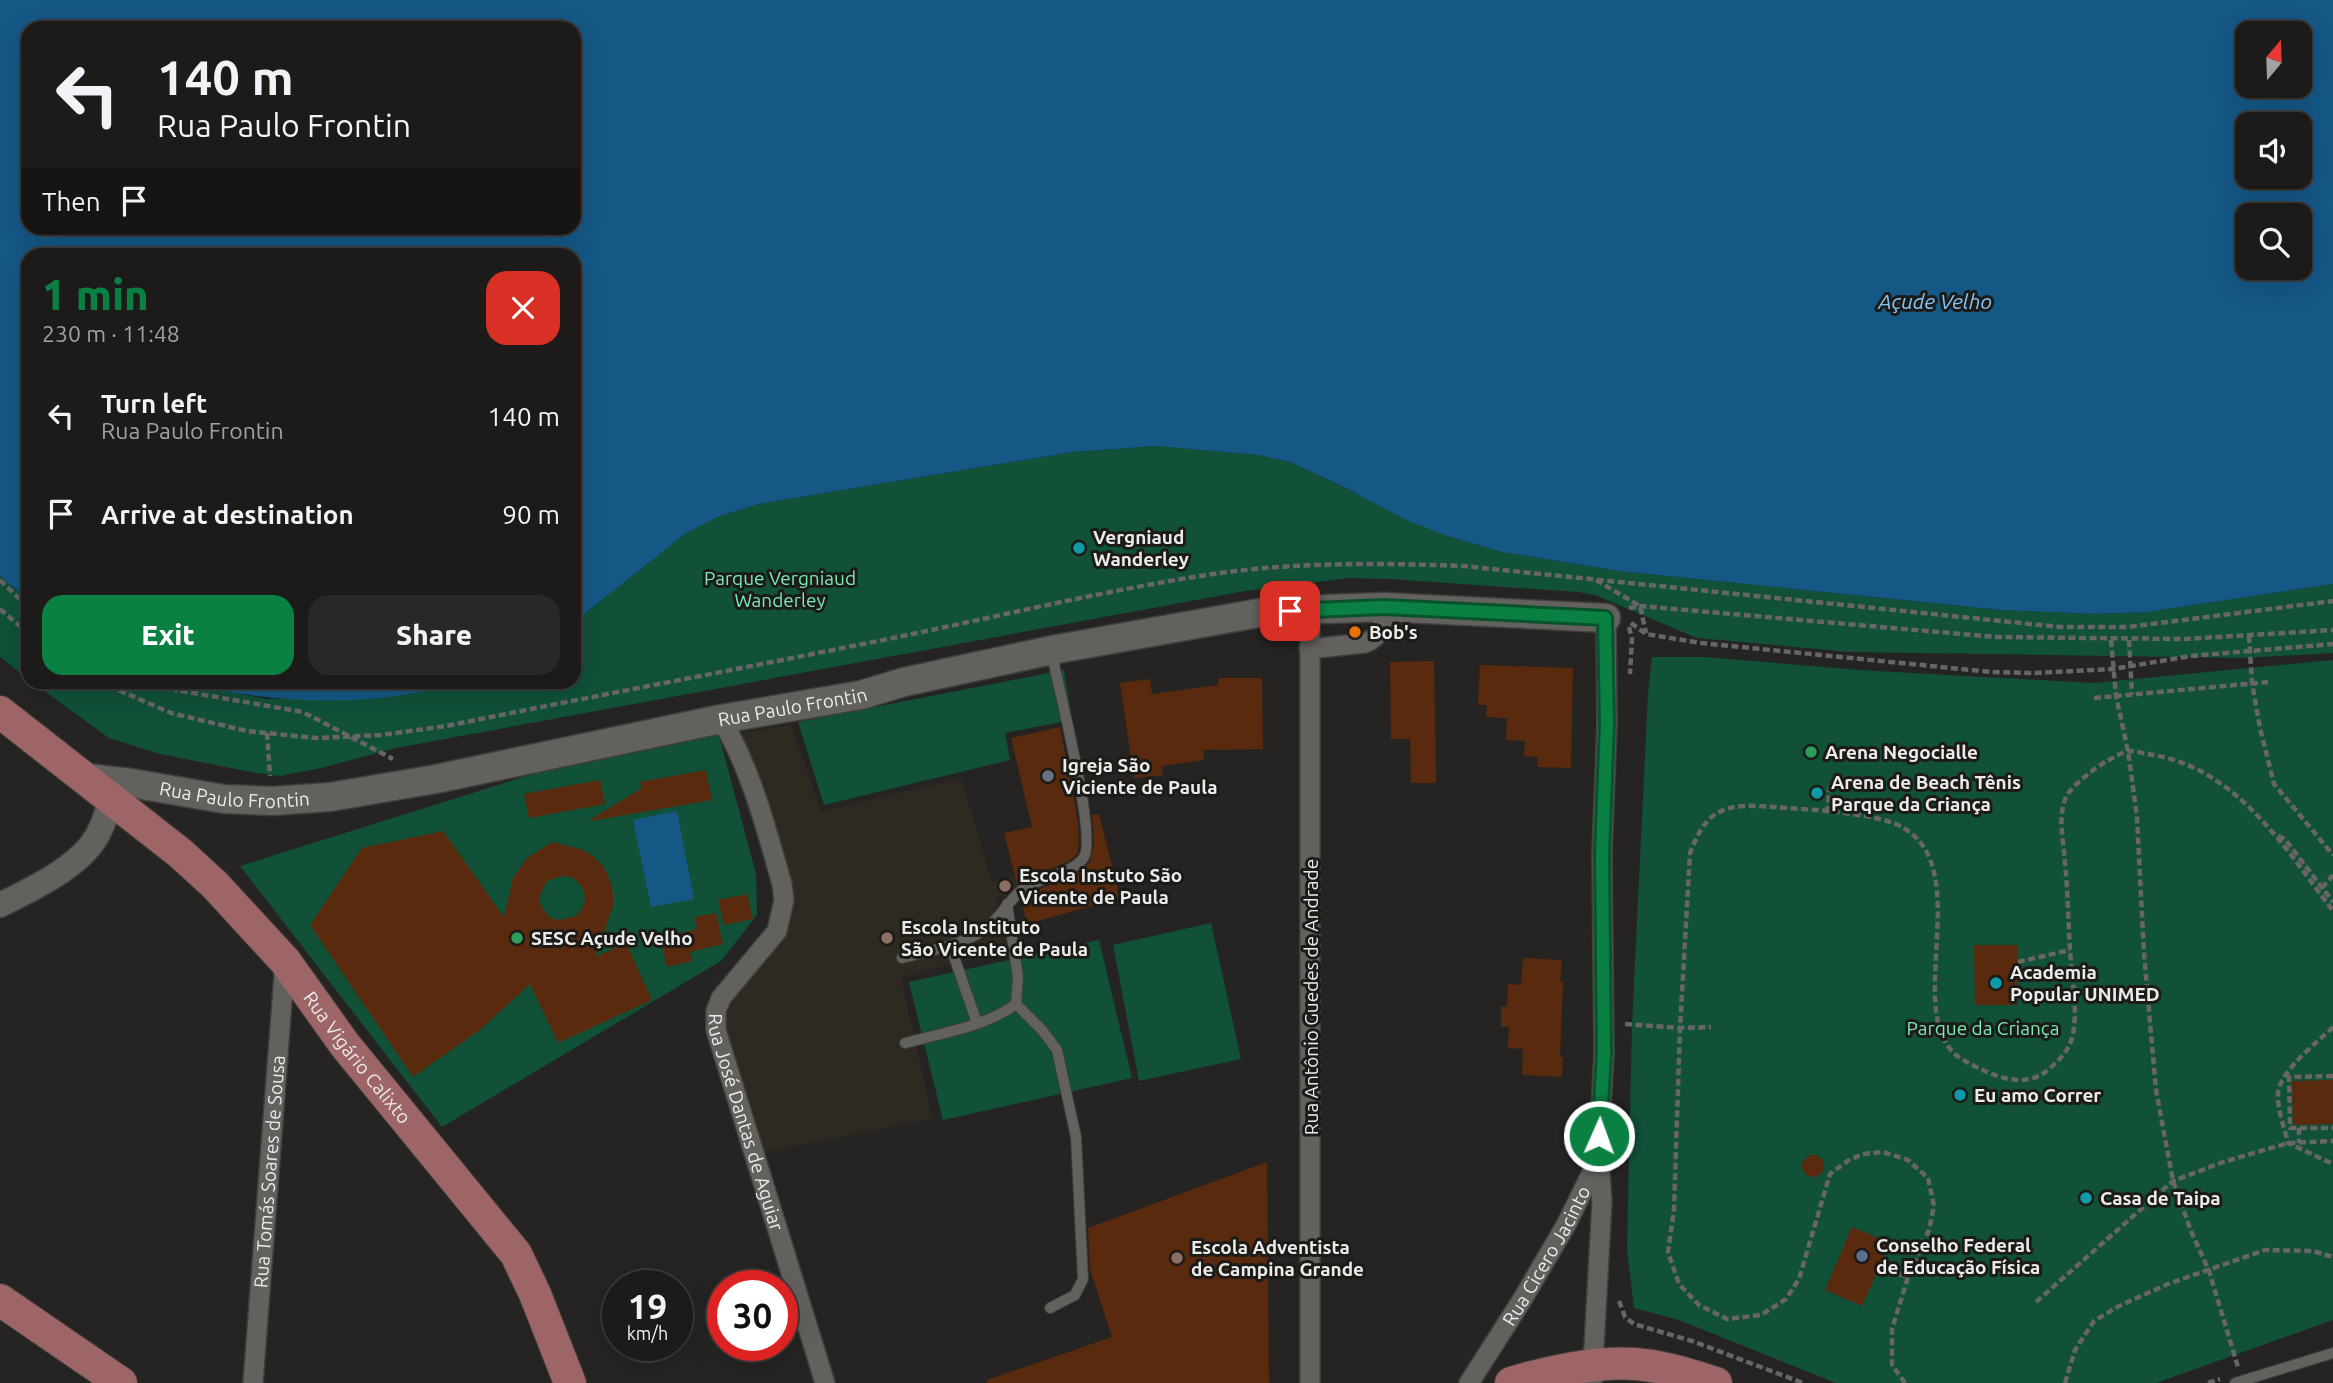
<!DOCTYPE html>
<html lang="en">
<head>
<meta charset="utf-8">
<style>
  :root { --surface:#1c1b1a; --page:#292827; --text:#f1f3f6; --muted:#a0a1a2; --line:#3a3939; --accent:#0b8043 }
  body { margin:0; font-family:Ubuntu,sans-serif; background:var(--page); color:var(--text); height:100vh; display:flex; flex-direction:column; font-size:26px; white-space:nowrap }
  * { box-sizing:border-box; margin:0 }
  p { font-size:23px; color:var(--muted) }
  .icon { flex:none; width:38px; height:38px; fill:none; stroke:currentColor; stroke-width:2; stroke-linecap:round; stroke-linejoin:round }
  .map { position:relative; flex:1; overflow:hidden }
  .drawer { position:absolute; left:21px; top:248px; width:560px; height:441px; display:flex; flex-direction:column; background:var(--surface); border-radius:21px; box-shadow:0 7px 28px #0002,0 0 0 2px var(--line) }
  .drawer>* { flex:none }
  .top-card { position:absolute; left:21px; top:21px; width:560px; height:214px; border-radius:21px; box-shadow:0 7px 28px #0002,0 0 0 2px var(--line); background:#1c1b1a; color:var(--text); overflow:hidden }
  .needle { width:46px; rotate:19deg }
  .buttons { position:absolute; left:2235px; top:21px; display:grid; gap:14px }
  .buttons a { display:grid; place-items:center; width:77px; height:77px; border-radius:14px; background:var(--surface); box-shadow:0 7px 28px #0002,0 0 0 2px var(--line); font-size:35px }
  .speed { position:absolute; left:602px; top:1270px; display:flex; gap:14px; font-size:35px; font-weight:700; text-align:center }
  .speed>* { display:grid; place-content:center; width:91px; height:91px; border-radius:50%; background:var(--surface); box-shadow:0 7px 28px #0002,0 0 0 2px var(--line); line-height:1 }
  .speed small { font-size:18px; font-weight:400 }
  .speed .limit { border:10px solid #d22; background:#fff; color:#111 }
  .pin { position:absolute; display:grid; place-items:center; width:60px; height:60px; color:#fff; margin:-30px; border-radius:14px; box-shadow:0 4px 10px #0006 }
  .me { position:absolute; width:77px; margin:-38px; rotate:2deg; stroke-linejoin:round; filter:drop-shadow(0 0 5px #0008) }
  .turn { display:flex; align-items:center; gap:24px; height:147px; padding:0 21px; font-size:32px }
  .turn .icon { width:91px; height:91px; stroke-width:2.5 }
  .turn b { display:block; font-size:49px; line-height:60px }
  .then { display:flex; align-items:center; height:66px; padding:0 21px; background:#0003; gap:14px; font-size:26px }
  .round { display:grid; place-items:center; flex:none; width:74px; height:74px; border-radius:21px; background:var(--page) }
  .overview { display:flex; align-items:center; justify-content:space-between; height:119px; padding:0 21px }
  h1 { font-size:42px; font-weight:800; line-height:52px; color:var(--accent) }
  .cta { display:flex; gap:14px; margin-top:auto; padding:14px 21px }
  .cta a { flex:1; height:80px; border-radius:21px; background:var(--accent); color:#fff; font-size:28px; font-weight:800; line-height:80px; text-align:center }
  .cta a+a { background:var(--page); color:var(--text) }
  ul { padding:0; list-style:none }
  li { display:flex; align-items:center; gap:21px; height:98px; padding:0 21px }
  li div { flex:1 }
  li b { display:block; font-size:26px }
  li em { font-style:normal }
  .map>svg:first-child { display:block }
  .built { fill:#2e2a22 }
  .green { fill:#105138 }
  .water { fill:#155785; fill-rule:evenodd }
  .building { fill:#592a0e; fill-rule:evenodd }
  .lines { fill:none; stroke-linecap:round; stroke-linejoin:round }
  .service-casing { stroke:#3f3e3c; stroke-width:12 }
  .minor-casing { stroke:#3f3e3c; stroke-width:22 }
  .tertiary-casing { stroke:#3f3e3c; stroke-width:27 }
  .secondary-casing { stroke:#3f3e3c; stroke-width:31 }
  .primary-casing { stroke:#3f3e3c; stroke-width:34 }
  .path { stroke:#676664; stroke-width:4.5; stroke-dasharray:7 3.5; stroke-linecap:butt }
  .service { stroke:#62615e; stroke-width:10 }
  .minor { stroke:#62615e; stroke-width:19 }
  .tertiary { stroke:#62615e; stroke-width:24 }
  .secondary { stroke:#62615e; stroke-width:28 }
  .primary { stroke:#9d6566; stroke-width:32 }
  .route-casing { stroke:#07532c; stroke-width:18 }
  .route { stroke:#0b8043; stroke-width:12 }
  .culture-dot { fill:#0f9aa8; stroke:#1c1b18; stroke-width:2.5 }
  .food-dot { fill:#e8710a; stroke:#1c1b18; stroke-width:2.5 }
  .leisure-dot { fill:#2e9e5b; stroke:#1c1b18; stroke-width:2.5 }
  .worship-dot { fill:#6b7280; stroke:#1c1b18; stroke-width:2.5 }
  .education-dot { fill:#8d6e63; stroke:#1c1b18; stroke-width:2.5 }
  .service-dot { fill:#5c6f8a; stroke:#1c1b18; stroke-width:2.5 }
  .labels { text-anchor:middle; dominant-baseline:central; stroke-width:6; stroke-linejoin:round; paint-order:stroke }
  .poi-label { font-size:19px; font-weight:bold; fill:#ecebea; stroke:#1c1b18; text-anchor:start }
  .park-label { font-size:19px; fill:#79ebb7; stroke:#1c1b18 }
  .street-label { font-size:19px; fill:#ecebea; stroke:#1c1b18 }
  .water-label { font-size:21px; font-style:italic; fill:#84c6fd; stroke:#1c1b18 }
</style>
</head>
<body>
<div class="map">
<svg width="2333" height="1383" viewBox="0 0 2333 1383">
  <rect width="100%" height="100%" fill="#252422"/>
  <!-- built -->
  <polygon class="built" points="791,724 821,812 961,778 992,882 1015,876 1018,890 996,897 1013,949 901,977 932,1118 762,1153 717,1006 725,976 776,927 788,906 788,866 740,734"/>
  <!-- green -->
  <g class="green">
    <polygon points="1156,446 1258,455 1290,462 1447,536 1502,552 1619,571 2001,610 2094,614 2147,612 2333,584 2333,653 2244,658 1850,652 1697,638 1595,595 1578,592 1390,579 1349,578 1245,591 396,748 321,768 280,776 251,772 160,754 109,738 33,683 188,683 266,699 410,694 451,683 574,682 574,622 685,534 720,516 759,504 1073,452"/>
    <polygon points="0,576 28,599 28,679 0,657"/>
    <polygon points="1652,657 1704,657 1859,670 2093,683 2333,660 2333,1320 2156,1383 1836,1383 1679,1320 1634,1308 1627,1249 1632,1024 1648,694"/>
    <polygon points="1064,670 1072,720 1005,733 1010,760 824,805 798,722"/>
    <polygon points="718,732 756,874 757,915 721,961 442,1127 240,866 549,769"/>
    <polygon points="1211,923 1241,1059 1139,1081 1113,945"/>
    <polygon points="1099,940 1132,1078 943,1120 909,982"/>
  </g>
  <!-- water -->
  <g class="water">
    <path d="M0,0h2333v584l-186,28 -53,2 -93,-4 -382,-39 -117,-19 -55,-16 -41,-16 -58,-31 -58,-27 -32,-7 -102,-9 -83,6 -314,52 -39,12 -35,18 -111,88v-366h-546v343l-28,-23zM28,28h546v200h-546zM2247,33h53v53h-53zM2247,124h53v53h-53zM2247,215h53v53h-53z"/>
    <path d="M188,683h263c-14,3 -28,9 -42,11 -74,12 -150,7 -221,-11z"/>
    <polygon points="677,811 694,899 651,907 633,820"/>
  </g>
  <!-- building -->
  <g class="building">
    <polygon points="1434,661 1436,783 1411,783 1410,739 1391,739 1390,662"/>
    <polygon points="1480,665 1573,668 1571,768 1537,767 1538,757 1524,756 1525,741 1506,740 1507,718 1486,717 1487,705 1478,705"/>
    <polygon points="1218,678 1262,678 1263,749 1203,750 1204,760 1162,766 1163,775 1134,778 1120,683 1150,679 1152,694 1218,685"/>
    <polygon points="1060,727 1078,822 1079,843 1077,854 1069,861 1017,884 1004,833 1032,827 1011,738"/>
    <polygon points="706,770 712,800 591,821 590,820 642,788 640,782"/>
    <polygon points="600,780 605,804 529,818 524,794"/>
    <polygon points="1099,814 1120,898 1027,924 1021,901 1023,898 1033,892 1076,874 1090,862 1094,844 1092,815"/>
    <path d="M443,831l61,86 9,-39 15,-21 25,-15 27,7 13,7 10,10 6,12 4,14v14l-18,51 31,-14 26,57 -94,43 -28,-59 -49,45 -68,48 -103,-152 52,-77zM562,876l9,1 8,6 5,8 1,9 -3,9 -6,7 -17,4 -8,-2 -7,-7 -4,-8v-8l7,-14z"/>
    <polygon points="747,894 753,919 724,925 718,900"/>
    <polygon points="716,913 723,944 690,952 692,961 667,967 660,937 697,929 695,917"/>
    <polygon points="1974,945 2018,945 2018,1005 1975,1005"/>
    <polygon points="1523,958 1562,960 1560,981 1563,981 1560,1057 1563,1057 1562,1077 1522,1075 1523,1049 1508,1048 1509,1027 1501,1027 1501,1006 1507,1007 1508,984 1521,985"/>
    <polygon points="2333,1080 2333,1124 2293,1125 2292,1081"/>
    <circle cx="1813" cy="1166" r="11"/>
    <polygon points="1267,1162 1269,1383 988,1383 987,1380 1112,1337 1090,1270 1088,1228"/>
    <polygon points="1852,1227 1890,1243 1862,1306 1825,1290"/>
  </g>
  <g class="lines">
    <!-- service casing -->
    <g class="service-casing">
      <g id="service">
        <polyline points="950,945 977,1023"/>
        <path d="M902,958c29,-8 66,-13 89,-34 12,-11 19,-25 32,-35 15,-11 52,-16 61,-32 13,-21 -26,-170 -32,-203"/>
        <polyline points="1016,1004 1042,1030 1057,1050 1076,1137 1083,1279 1075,1295 1050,1308"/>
        <path d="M905,1043c36,-10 80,-16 111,-39l2,-27 -11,-73"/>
        <polyline points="2235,1383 2333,1353"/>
      </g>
    </g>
    <!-- minor casing -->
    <g class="minor-casing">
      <g id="minor">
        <polyline points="1310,611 1310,1383"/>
        <path d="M1309,649l56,-6c16,-6 19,-20 19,-36"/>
        <path id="s1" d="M721,719c30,50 45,109 61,165l2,16 -7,31 -56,67 -5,13v19l109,353"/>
        <path id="s2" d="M253,1383l32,-421"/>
        <path id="s3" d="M1469,1383l53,-83 44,-75 32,-65 6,-106 -2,-200 5,-131 -1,-105"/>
        <polyline points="1592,1383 1602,1201 1599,1161"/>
      </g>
    </g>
    <!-- tertiary casing -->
    <g class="tertiary-casing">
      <path id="tertiary" d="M0,905c32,-16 85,-40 100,-75 5,-10 8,-21 11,-31"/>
    </g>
    <!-- secondary casing -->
    <g class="secondary-casing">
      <g id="secondary">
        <path id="s4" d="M87,778l44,5 93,16 48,2 58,-4 106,-18 285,-60 140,-24 43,-13 148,-32 218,-39 114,-4 222,11"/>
      </g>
    </g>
    <!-- primary casing -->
    <g class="primary-casing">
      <g id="primary">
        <path id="s5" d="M0,712l180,141 35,32 70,76 60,84 171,209 19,40 35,89"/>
        <polyline points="0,1300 121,1383"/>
        <path d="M1511,1383c36,-11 86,-22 124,-19 28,2 55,11 81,19"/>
      </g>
    </g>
    <!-- path -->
    <g class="path">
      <polyline points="0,580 28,607"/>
      <polyline points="1596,580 1640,606 1646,633"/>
      <polyline points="1629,608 1640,606 1996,637 2185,639 2333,630"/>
      <polyline points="0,609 28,633"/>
      <polyline points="1631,623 1646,634 1701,643 1991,672 2035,673 2113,669 2191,656 2333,644"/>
      <polyline points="1629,627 1632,639 1630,674"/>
      <polyline points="2249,636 2252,683 2260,728 2274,784 2333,855"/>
      <polyline points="2111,640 2116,696 2128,751 2137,817 2144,954 2156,1090 2173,1181 2191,1231 2209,1271 2238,1367"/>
      <polyline points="2129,640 2132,694"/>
      <path d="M100,682l71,31 76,18 69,7 65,-3 65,-9c149,-30 298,-58 447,-88 108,-22 217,-49 327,-65 81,-11 162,-10 243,-7l597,61h68l205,-26"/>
      <polyline points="162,682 176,690 303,712 393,759"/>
      <polyline points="2094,698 2268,682"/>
      <polyline points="267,733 270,776"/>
      <polyline points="1827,813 1830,787"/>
      <polyline points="2278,836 2285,839 2333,902"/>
      <polyline points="2322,888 2333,875"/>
      <polyline points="2018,962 2070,950"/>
      <polyline points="1625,1024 1680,1028 1711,1027"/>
      <path d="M2333,1027c-16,16 -54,44 -55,67 -1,15 7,35 10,49l45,21"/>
      <polyline points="2333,1076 2289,1077 2290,1128 2333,1128"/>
      <polyline points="2299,1128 2299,1143"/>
      <polyline points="1879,1268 1908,1277"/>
      <polyline points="1619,1301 1625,1317 1634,1324 1692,1341 1803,1383"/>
      <polyline points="2036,1302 2173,1181 2223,1162 2288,1143 2333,1141"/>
      <path d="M1905,1383l-13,-18v-36l16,-52 21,-47 5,-24 -6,-28 -20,-18 -25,-8 -20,2 -14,6 -19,14 -31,105 -13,20 -25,16 -34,4 -28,-14 -20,-21 -11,-32 6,-42 6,-182 10,-175c14,-36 27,-49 68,-47 36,3 115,5 144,21 78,43 -7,197 63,234 24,13 54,28 79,12 9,-7 20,-17 25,-27 12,-25 2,-70 1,-97 -2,-28 -2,-57 -5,-86 -1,-21 -8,-45 1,-66 4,-10 31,-31 41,-36 6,-3 15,-9 22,-10 7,0 17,3 24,4 83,13 133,94 180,156"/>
      <polyline points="2065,1383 2075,1350 2094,1321 2119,1306 2168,1284 2265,1250 2313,1251 2333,1257"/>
      <polyline points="2208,1383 2220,1379"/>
    </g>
    <!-- service -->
    <use href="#service" class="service"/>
    <!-- minor -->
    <use href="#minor" class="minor"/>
    <!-- tertiary -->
    <use href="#tertiary" class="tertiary"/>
    <!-- secondary -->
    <use href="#secondary" class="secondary"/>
    <!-- primary -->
    <use href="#primary" class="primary"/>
  </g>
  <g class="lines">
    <!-- route casing -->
    <g class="route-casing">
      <polyline id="route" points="1290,611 1384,607 1605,618 1607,723 1602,854 1604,1054 1599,1136"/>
    </g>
    <!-- route -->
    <use href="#route" class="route"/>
  </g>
  <!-- markers -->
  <g class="culture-dot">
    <circle cx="1079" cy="548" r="7"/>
    <circle cx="1817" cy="793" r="7"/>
    <circle cx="1996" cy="983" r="7"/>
    <circle cx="1960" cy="1095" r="7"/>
    <circle cx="2086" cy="1198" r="7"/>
  </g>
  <circle class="food-dot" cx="1355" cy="632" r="7"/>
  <g class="leisure-dot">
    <circle cx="1811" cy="752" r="7"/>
    <circle cx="517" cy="938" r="7"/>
  </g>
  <circle class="worship-dot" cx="1048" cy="776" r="7"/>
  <g class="education-dot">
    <circle cx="1005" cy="886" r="7"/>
    <circle cx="887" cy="938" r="7"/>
    <circle cx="1177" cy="1258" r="7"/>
  </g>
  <circle class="service-dot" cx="1862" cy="1256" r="7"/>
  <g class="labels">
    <!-- poi labels -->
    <g class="poi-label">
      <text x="1093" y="537">Vergniaud<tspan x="1093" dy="22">Wanderley</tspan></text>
      <text x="1369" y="632">Bob's</text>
      <text x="1825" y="752">Arena Negocialle</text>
      <text x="1062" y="765">Igreja São<tspan x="1062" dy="22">Viciente de Paula</tspan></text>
      <text x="1831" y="782">Arena de Beach Tênis<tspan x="1831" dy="22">Parque da Criança</tspan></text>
      <text x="1019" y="875">Escola Instuto São<tspan x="1019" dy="22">Vicente de Paula</tspan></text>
      <text x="901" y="927">Escola Instituto<tspan x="901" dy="22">São Vicente de Paula</tspan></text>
      <text x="531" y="938">SESC Açude Velho</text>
      <text x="2010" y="972">Academia<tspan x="2010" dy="22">Popular UNIMED</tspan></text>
      <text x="1974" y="1095">Eu amo Correr</text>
      <text x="2100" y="1198">Casa de Taipa</text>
      <text x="1876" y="1245">Conselho Federal<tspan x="1876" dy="22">de Educação Física</tspan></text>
      <text x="1191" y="1247">Escola Adventista<tspan x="1191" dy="22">de Campina Grande</tspan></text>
    </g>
    <!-- park labels -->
    <g class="park-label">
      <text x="780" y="578">Parque Vergniaud<tspan x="780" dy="22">Wanderley</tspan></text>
      <text x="1983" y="1028">Parque da Criança</text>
    </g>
    <!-- street labels -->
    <g class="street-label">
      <text stroke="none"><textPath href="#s4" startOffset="716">Rua Paulo Frontin</textPath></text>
      <text stroke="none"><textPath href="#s4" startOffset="149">Rua Paulo Frontin</textPath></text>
      <text transform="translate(1311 997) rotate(-90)">Rua Antônio Guedes de Andrade</text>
      <text stroke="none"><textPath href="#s5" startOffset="500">Rua Vigário Calixto</textPath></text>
      <text stroke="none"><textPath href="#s1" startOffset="441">Rua José Dantas de Aguiar</textPath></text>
      <text stroke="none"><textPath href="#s2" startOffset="212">Rua Tomás Soares de Sousa</textPath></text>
      <text stroke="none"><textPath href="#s3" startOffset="149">Rua Cicero Jacinto</textPath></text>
    </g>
    <!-- water labels -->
    <g class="water-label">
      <text x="1935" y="301">Açude Velho</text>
    </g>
  </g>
</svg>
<div class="buttons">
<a><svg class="needle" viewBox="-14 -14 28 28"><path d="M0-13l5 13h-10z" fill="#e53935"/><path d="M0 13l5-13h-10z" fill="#a0a1a2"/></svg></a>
<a><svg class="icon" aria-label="sound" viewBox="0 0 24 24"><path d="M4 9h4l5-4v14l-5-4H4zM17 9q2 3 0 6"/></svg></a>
<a><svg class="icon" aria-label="search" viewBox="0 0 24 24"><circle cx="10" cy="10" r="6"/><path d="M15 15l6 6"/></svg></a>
</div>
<div class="speed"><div>19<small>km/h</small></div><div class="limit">30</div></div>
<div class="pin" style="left:1290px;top:611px;background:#d93025"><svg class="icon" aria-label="arrive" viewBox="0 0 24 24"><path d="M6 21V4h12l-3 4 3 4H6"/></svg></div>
<svg class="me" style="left:1599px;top:1136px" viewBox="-20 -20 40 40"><circle r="17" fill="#0b8043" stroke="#fff" stroke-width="3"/><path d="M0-11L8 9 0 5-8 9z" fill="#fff"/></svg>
<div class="top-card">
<div class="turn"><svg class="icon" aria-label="left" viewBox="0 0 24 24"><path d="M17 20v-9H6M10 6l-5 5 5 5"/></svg><div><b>140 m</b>Rua Paulo Frontin</div></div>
<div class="then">Then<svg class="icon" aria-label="arrive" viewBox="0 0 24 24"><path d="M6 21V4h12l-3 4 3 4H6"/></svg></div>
</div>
<section class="drawer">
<div class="overview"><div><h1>1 min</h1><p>230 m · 11:48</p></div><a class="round" style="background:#d93025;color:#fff"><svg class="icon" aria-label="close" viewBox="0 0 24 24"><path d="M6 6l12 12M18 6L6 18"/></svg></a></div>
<ul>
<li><svg class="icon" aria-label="left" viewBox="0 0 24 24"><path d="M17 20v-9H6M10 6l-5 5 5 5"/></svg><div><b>Turn left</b><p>Rua Paulo Frontin</p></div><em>140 m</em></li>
<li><svg class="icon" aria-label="arrive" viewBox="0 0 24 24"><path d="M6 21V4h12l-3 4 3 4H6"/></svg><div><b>Arrive at destination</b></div><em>90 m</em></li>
</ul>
<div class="cta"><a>Exit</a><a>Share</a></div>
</section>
</div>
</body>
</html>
